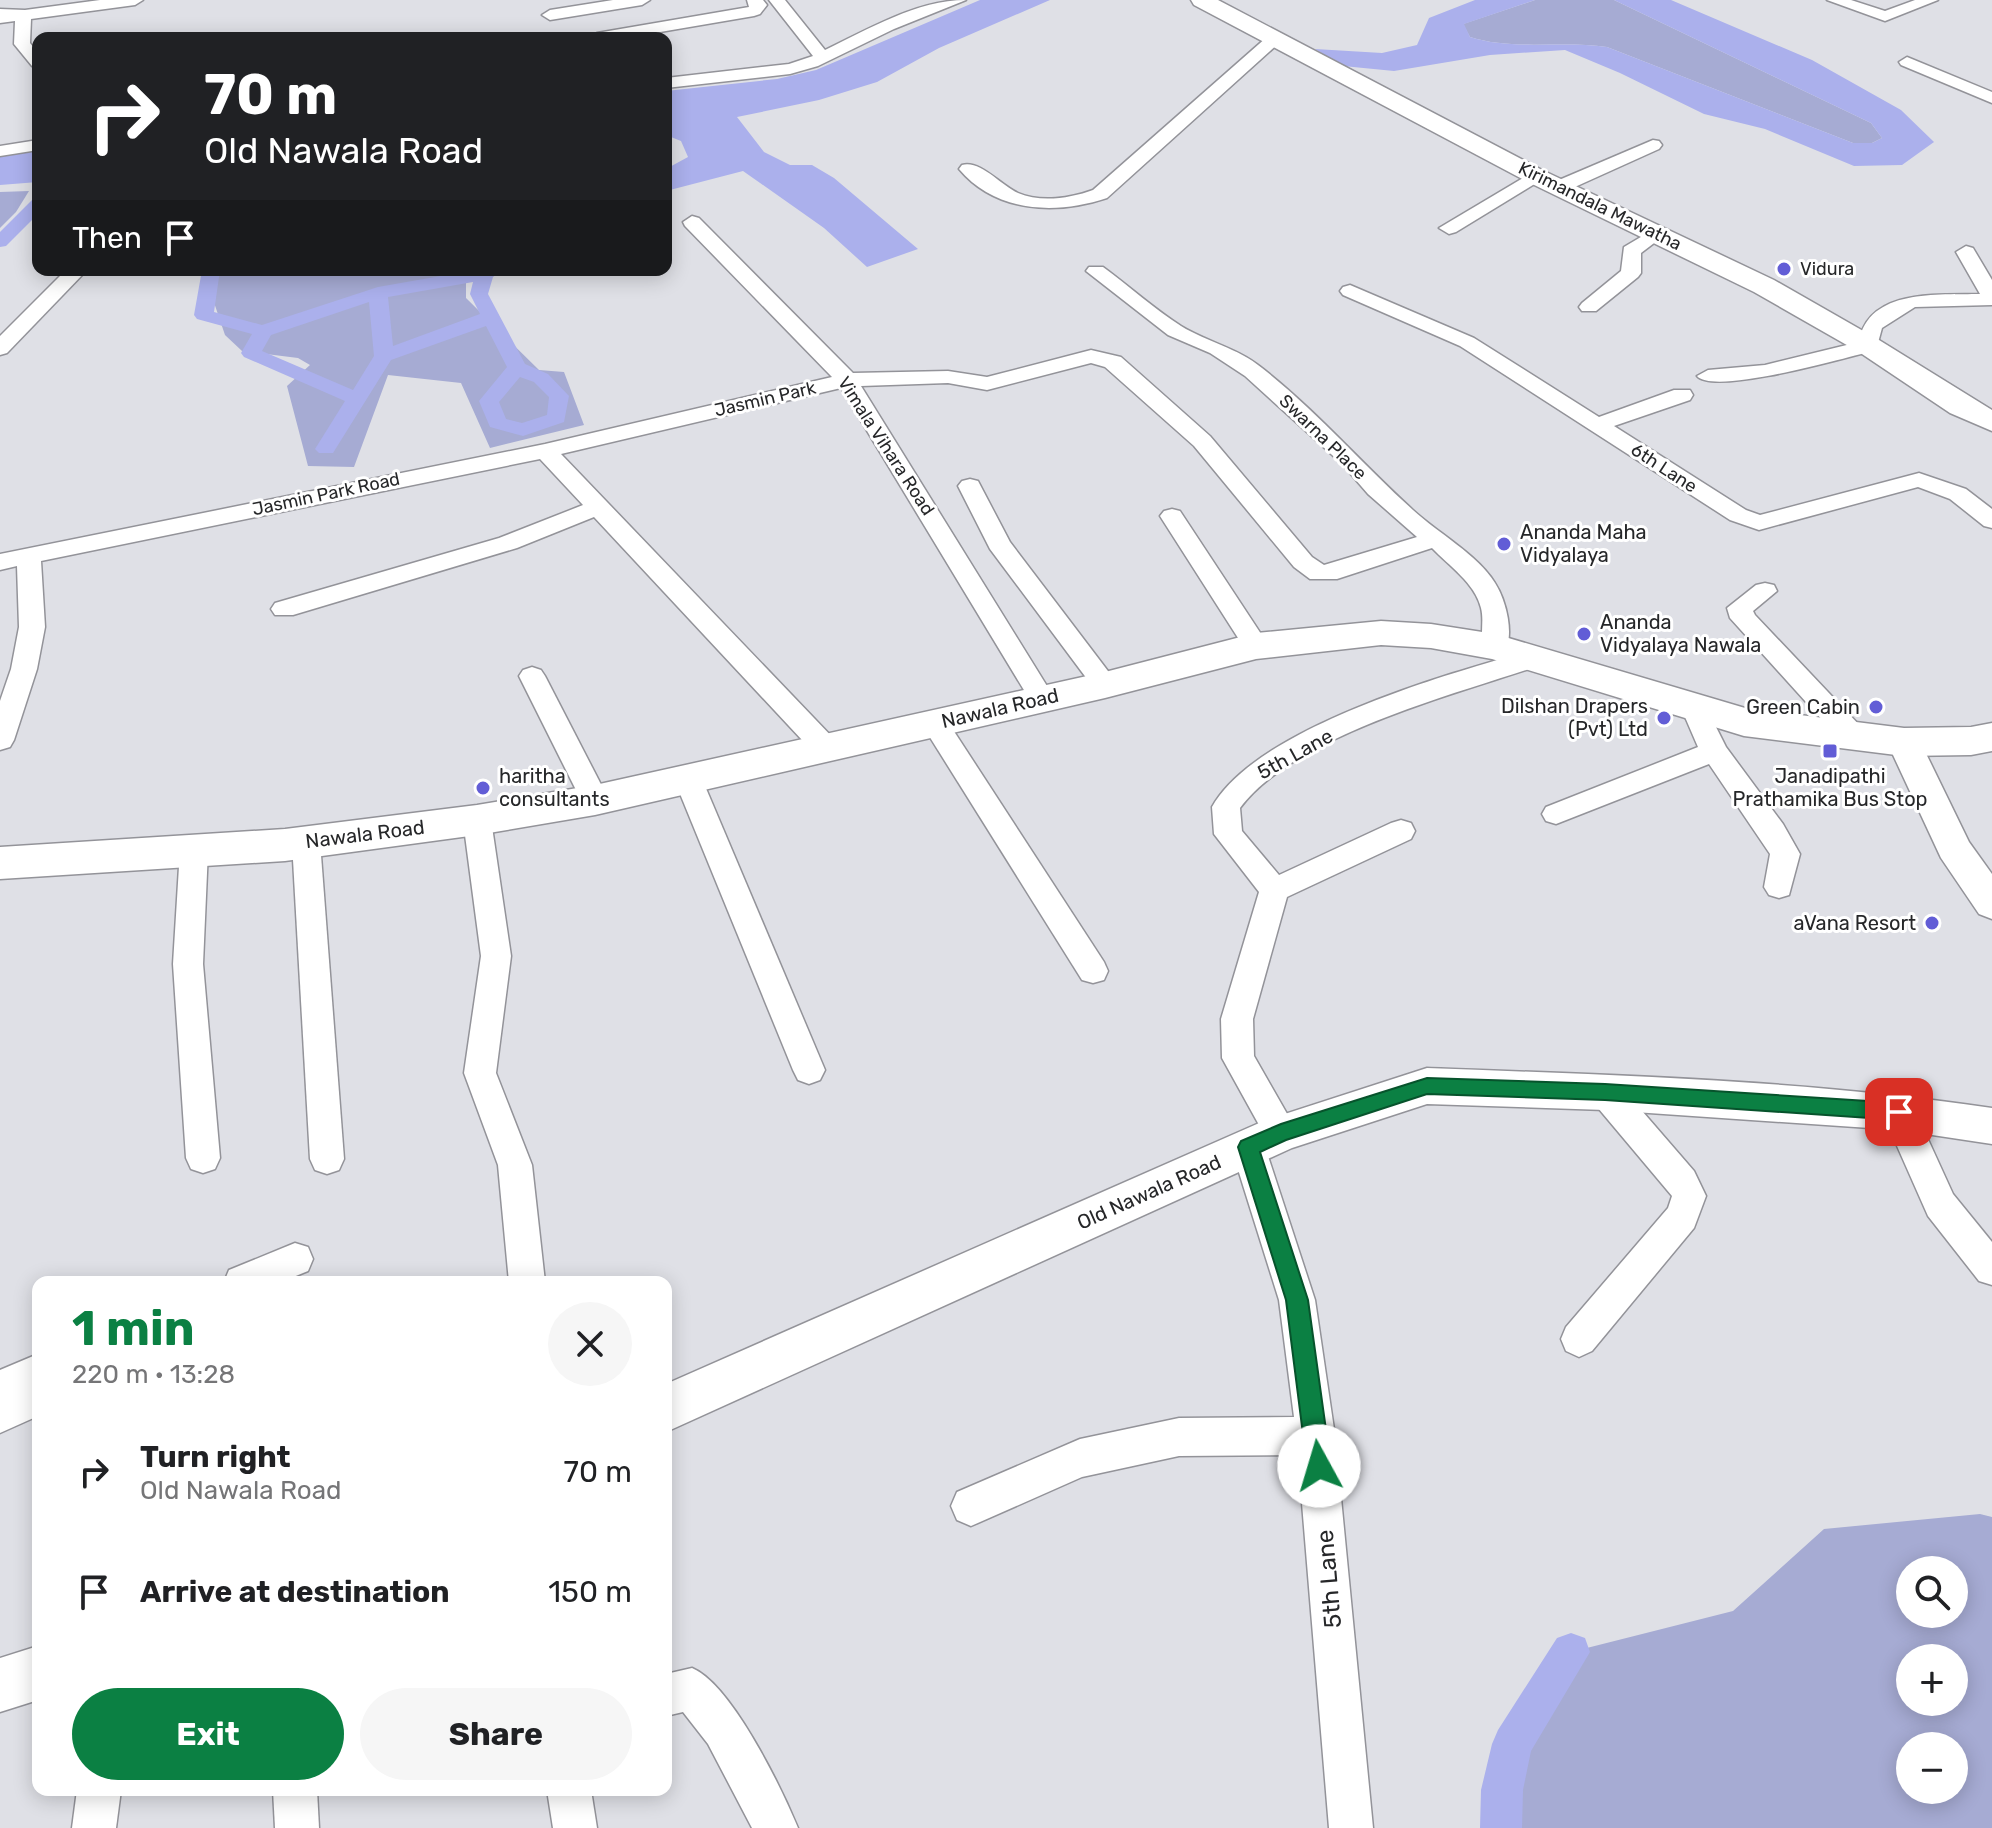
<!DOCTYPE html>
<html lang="en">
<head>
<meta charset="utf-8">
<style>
  :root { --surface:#fff; --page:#f6f6f6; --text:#202124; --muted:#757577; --accent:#0b8043 }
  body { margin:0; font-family:Rubik,sans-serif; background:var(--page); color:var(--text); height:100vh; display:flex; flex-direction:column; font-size:30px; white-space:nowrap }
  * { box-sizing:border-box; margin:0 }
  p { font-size:26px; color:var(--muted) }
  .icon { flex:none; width:44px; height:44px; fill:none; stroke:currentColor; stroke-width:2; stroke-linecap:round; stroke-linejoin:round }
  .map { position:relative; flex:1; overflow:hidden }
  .panel { position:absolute; left:32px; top:1276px; width:640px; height:520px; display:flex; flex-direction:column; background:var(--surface); border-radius:16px; box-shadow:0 4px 20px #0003 }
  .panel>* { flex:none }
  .hud { position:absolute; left:32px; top:32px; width:640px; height:244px; border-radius:16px; box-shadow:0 4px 20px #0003; background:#202124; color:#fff; overflow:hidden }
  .fabs { position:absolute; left:1896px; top:1556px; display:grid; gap:16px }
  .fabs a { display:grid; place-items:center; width:72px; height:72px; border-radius:50%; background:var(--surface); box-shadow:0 4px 20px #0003; font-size:40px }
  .pin { position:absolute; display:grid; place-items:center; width:68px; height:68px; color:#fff; margin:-34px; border-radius:16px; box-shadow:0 4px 12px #0006 }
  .me { position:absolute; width:88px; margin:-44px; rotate:354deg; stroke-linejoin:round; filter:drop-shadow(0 0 6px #0008) }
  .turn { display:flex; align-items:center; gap:28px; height:168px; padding:0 40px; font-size:36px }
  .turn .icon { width:104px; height:104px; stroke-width:2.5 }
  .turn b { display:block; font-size:56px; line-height:68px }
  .then { display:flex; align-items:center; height:76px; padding:0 40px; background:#0003; gap:16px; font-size:30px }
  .round { display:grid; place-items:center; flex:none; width:84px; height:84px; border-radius:42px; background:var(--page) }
  .head { display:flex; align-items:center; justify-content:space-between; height:136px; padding:0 40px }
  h1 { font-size:48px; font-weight:700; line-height:60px; color:var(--accent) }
  .primary-button { display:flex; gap:16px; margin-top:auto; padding:16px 40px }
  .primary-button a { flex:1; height:92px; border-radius:48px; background:var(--accent); color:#fff; font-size:32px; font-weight:700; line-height:92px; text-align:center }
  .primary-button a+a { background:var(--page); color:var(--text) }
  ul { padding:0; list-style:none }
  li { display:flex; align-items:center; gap:24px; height:120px; padding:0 40px }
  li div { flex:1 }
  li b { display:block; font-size:30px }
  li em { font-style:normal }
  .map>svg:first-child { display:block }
  .green { fill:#a6abd3; fill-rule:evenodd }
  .water { fill:#abb0ec }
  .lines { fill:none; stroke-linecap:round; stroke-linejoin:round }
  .canal { fill:#abb0ec; fill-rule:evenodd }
  .minor-casing { stroke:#939399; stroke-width:3 }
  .tertiary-casing { stroke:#939399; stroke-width:3 }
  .secondary-casing { stroke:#939399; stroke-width:3 }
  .primary-casing { stroke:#939399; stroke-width:3 }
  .minor { fill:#fff; fill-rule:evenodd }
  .tertiary { fill:#fff; fill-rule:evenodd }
  .secondary { fill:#fff; fill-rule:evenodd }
  .primary { fill:#fff; fill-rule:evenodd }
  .route { fill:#0b8043; stroke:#07532c; stroke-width:2 }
  .poi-dot { fill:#625dd6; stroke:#fff; stroke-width:3 }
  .labels { text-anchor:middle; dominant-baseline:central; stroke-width:6; stroke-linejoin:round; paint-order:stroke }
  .far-street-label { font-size:18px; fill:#262729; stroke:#fff }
  .far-poi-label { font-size:18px; fill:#262729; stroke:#fff; text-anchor:start }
  .poi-label { font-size:20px; fill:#262729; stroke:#fff; text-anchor:start }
  .street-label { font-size:20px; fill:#262729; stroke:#fff }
  .near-street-label { font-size:24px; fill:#262729; stroke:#fff }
</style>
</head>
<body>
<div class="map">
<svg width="1992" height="1828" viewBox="0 0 1992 1828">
  <rect width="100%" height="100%" fill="#dfe0e6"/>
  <!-- green -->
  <g class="green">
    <path d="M1535,0h79l257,123 11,15 -10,5h-19l-246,-96c-46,-7 -93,4 -137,-10l-7,-13z"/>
    <polygon points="29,191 16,212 0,228 0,192"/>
    <polygon points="203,270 473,270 466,277 466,298 539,370 564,372 584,425 490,448 461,383 388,375 354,467 308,466 287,386 310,365 298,358 242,351 225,335"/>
    <path d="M1980,1514l12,3v311h-491l1,-38 10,-46 59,-92 162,-41 91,-82zM1910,1570h44v44h-44zM1954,1658v44h-44v-44zM1954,1746v44h-44v-44z"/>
  </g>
  <!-- water -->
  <g class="water">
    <polygon points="980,0 1050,0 939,48 877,82 819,100 737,117 764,152 790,165 812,165 834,178 918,249 867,267 824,228 743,171 666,191 666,169 688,157 681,141 666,135 666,91 777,79 816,70"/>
    <path d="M1475,0h60l-71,24 6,13c44,14 91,3 137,10l246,96h19l10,-5 -11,-15 -257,-123h57l141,60 89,50 33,32 -32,23 -48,1 -89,-37 -61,-15 -84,-41 -55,-23 -75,5 -96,16 -51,-5 -28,-17 67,4 35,-8 12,-27z"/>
    <polygon points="38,150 38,182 0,185 0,156"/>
  </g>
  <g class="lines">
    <!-- canal -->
    <g class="canal">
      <polygon points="38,199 38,214 6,246 0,247 0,232 32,200"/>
      <path d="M202,270h18l-6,42 48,13 116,-38 97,-17h27l-9,7 -5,17 37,70 23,10 21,22 -5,26 -41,14 -33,-9 -11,-26 28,-34 -21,-41 -95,34 -58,93h-14l-4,-4 30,-48 -101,-44 -3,-4 11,-19 -55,-15 -3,-4zM473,282l-3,12 10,20 -87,32 -5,-49zM369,302l5,54 -21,34 -91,-39 9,-16zM520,377l14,5 15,15 -2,18 -25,8 -16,-4 -7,-17z"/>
      <polygon points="1571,1633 1585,1638 1590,1652 1531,1751 1523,1790 1522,1828 1480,1828 1481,1790 1492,1744 1498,1730 1557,1638"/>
    </g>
    <!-- minor casing -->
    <g class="minor-casing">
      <g id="minor">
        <polygon points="100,0 143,0 135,5 31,19 30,43 38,53 38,68 32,66 14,44 15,21 0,23 0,9 25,10"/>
        <polygon points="613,0 650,0 642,5 550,20 542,15 550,10"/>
        <polygon points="747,0 763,0 767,5 760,14 754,16 625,38 589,38 597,33 749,7"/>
        <path d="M769,0h16l40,50c44,-21 92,-50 141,-50l-72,29 -76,37 -28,8 -124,14v-10l123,-14 24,-8z"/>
        <polygon points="1827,0 1851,0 1885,11 1915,0 1938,0 1885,21"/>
        <path d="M1273,35l8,5 -2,3 -172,155c-51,17 -111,15 -148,-29l3,-4c19,-5 38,20 56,28 23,10 53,5 75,-3l174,-153z"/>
        <polygon points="1907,57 1992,92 1992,103 1901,65 1899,62"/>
        <polygon points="38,140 38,150 0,156 0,146"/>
        <polygon points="1653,140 1659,141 1662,145 1659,149 1566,191 1552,191 1550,187 1552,183"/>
        <polygon points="1535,171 1544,176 1541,180 1456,232 1449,234 1439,228"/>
        <path d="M692,216l7,2 154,155 95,-2 39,6 104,-27 30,7 89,79 102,121 12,8 93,-28 -49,-43 -26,-30 -97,-88 -35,-23 -42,-18 -82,-64 3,-4h14c26,19 51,42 78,59 26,16 57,22 81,42 55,43 100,96 151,142 25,23 65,45 82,73 11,17 20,52 9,70l-9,3 -9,-3c-8,-13 -1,-30 -5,-45 -6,-25 -32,-42 -49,-60l-95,31h-27l-16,-12 -100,-121 -89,-79 -14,-4 -104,27 -39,-7 -87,3 194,313 -4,6 -9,3 -9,-3 -192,-317 -280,66 275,287 4,7 -4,7 -10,3 -10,-3 -222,-238 -77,31 -224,67h-18l-4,-6 4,-6 224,-65 84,-33 -43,-46 -499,102 4,66 -8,42 -23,71 -4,7 -10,3v-49l11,-32 8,-42 -2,-61 -17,4v-16l545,-110 287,-67 -147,-151 -2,-4z"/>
        <polygon points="1656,228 1666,234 1641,253 1641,273 1638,277 1596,311 1582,311 1579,307 1582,303 1621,271 1624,247"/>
        <path d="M1966,246l7,2 19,32v25l-77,2 -33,21 -6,22c-28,7 -162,46 -179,26l11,-6 57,-5 94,-23c9,-54 80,-47 121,-48l-24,-42z"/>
        <polygon points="66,270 87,270 7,353 0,355 0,336"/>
        <polygon points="1350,285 1474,338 1599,417 1674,390 1690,390 1693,395 1690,400 1614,426 1746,510 1760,515 1919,473 1966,489 1992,509 1992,528 1984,526 1950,499 1918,487 1759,530 1730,520 1460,346 1343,295 1340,291 1343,287"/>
        <polygon points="970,479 978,481 1010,542 1114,679 1118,685 1114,691 1105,694 1096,691 990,549 958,486 962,481"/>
        <polygon points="1172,509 1180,511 1265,640 1269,646 1265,652 1256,655 1247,652 1160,516 1164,511"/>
        <polygon points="1765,583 1774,585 1777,591 1753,611 1755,615 1863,729 1867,736 1863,743 1853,746 1843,743 1730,618 1727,608 1756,585"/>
        <path d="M1532,650l9,3 4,6 -4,6c-85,29 -247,70 -301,143l2,23 37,44 112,-52 10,-3 10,3 4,8 -4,8 -124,58 -34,122 1,37 44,77 -5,10 -12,5 -12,-5 -47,-85 -1,-39 38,-127 -45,-58 -2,-27c44,-79 235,-133 320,-157z"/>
        <polygon points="532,667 541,670 545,676 609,800 605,807 595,810 585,807 581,800 519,676 523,670"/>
        <polygon points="1695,701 1704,703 1726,747 1783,824 1800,854 1789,895 1779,898 1769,895 1764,887 1770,854 1709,764 1556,824 1546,821 1542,814 1546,807 1698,747 1682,710 1686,703"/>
        <polygon points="934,714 944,716 1104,962 1108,971 1104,980 1093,983 1082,980 921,723 924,716"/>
        <polygon points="688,769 698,772 702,779 825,1070 820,1080 809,1084 798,1080 793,1070 674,779 678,772"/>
        <polygon points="477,809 487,813 491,820 511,956 496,1073 532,1165 545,1282 509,1282 498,1165 464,1073 481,956 463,820 467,813"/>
        <polygon points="306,831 316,834 320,842 344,1159 339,1170 327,1174 315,1170 310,1159 292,842 296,834"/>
        <polygon points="194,839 204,842 208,850 203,964 220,1158 215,1169 203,1173 191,1169 186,1158 173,964 180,850 184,842"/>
        <polygon points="1605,1078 1617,1082 1694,1171 1706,1196 1694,1228 1592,1351 1579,1357 1566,1351 1561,1339 1566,1327 1668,1208 1672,1196 1593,1102 1589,1092 1593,1082"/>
        <polygon points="1899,1098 1911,1102 1953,1194 1992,1242 1992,1285 1979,1281 1928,1216 1882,1112 1887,1102"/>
        <polygon points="1248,1132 1260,1137 1265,1147 1315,1300 1335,1436 1373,1828 1329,1828 1298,1455 1179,1456 1082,1477 971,1526 957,1520 951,1506 957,1492 1080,1439 1179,1418 1294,1417 1279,1300 1231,1147 1236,1137"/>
        <polygon points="295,1243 308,1247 313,1259 308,1271 281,1282 224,1282 229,1270"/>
        <polygon points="38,1354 38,1416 0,1433 0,1370"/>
        <path d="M692,1668c39,16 89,119 106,160h-46l-44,-84 -25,-32 -17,4v-42z"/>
        <polygon points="77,1790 121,1790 116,1828 72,1828"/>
        <polygon points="273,1790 317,1790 319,1828 275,1828"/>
        <polygon points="547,1790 591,1790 597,1828 553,1828"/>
      </g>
    </g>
    <!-- tertiary casing -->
    <g class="tertiary-casing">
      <g id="tertiary">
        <polygon points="1904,730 1916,733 1969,842 1992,874 1992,919 1979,914 1941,858 1887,742 1892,733"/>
        <path d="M1427,1068c188,7 378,12 565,40v36l-93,-14 -294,-20 -178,-6 -135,44 -626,284v-48l600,-264z"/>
        <polygon points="38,1646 38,1700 0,1712 0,1658"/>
      </g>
    </g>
    <!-- secondary casing -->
    <g class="secondary-casing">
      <polygon id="secondary" points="1191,0 1218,0 1544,171 1774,280 1879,340 1992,410 1992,431 1950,413 1859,352 1754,292 1526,181 1194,5"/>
    </g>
    <!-- primary casing -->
    <g class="primary-casing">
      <polygon id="primary" points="1381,621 1431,624 1495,634 1745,708 1904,728 1971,727 1992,723 1992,751 1971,755 1904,756 1744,736 1492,659 1431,648 1381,645 1256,659 1105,698 595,815 477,835 285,861 0,879 0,847 285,829 477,805 595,785 1105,672 1256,633"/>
    </g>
    <!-- minor -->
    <use href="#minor" class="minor"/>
    <!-- tertiary -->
    <use href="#tertiary" class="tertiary"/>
    <!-- secondary -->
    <use href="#secondary" class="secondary"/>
    <!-- primary -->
    <use href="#primary" class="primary"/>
  </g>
  <!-- route -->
  <polygon class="route" points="1427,1078 1605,1084 1899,1103 1906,1105 1909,1112 1906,1118 1899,1120 1605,1100 1427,1094 1286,1140 1260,1152 1308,1300 1331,1466 1327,1475 1319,1478 1311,1475 1307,1466 1286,1300 1238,1147 1241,1141 1281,1124"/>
  <!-- markers -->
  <g class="poi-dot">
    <circle cx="1784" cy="269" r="8"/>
    <circle cx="1504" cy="544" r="8"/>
    <circle cx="1584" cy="634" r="8"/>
    <circle cx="1876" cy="707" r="8"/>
    <circle cx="1664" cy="718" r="8"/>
    <rect x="1822" y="743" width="16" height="16" rx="4"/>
    <circle cx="483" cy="788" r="8"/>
    <circle cx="1932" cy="923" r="8"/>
  </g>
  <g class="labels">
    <!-- far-street labels -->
    <g class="far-street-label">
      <text transform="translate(1600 206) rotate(26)">Kirimandala Mawatha</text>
      <text transform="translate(765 399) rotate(-13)">Jasmin Park</text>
      <text transform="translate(1323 437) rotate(44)">Swarna Place</text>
      <text transform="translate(886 446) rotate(57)">Vimala Vihara Road</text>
      <text transform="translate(1664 468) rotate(33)">6th Lane</text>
      <text transform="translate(326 494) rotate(-12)">Jasmin Park Road</text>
    </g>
    <!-- far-poi labels -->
    <g class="far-poi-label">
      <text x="1800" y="269">Vidura</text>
    </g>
    <!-- poi labels -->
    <g class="poi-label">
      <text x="1520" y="532">Ananda Maha<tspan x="1520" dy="23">Vidyalaya</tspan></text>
      <text x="1600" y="622">Ananda<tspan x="1600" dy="23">Vidyalaya Nawala</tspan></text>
      <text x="1648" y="706" text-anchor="end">Dilshan Drapers<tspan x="1648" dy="23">(Pvt) Ltd</tspan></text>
      <text x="1860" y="707" text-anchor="end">Green Cabin</text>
      <text x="499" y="776">haritha<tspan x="499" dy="23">consultants</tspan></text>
      <text x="1830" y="776" text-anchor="middle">Janadipathi<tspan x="1830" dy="23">Prathamika Bus Stop</tspan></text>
      <text x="1916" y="923" text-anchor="end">aVana Resort</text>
    </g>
    <!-- street labels -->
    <g class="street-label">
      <text transform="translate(1000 708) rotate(-13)">Nawala Road</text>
      <text transform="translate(1295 754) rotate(-29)">5th Lane</text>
      <text transform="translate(365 834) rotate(-7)">Nawala Road</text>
      <text transform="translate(1149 1192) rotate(-24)">Old Nawala Road</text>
    </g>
    <!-- near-street labels -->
    <g class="near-street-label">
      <text transform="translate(1329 1579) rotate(-95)">5th Lane</text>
    </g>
  </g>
</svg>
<div class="fabs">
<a><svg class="icon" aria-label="search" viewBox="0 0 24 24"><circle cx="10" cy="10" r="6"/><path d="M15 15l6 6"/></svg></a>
<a>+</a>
<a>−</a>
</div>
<div class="pin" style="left:1899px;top:1112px;background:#d93025"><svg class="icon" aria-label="arrive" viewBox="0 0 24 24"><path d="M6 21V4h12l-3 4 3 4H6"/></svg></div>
<svg class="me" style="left:1319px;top:1466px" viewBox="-20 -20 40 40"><circle r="19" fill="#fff"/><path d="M0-13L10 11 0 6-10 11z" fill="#0b8043"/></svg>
<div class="hud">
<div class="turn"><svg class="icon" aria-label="right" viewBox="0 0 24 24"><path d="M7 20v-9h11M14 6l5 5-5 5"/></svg><div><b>70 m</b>Old Nawala Road</div></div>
<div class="then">Then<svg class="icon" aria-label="arrive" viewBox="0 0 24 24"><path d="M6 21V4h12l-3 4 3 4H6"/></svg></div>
</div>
<section class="panel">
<div class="head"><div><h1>1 min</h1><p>220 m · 13:28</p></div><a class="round"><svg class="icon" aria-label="close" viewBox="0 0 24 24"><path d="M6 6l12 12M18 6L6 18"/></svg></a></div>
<ul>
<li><svg class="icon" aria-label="right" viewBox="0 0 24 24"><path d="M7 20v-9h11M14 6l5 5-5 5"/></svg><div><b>Turn right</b><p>Old Nawala Road</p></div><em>70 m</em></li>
<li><svg class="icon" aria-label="arrive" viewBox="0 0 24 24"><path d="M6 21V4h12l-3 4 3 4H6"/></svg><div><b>Arrive at destination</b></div><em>150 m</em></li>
</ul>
<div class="primary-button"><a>Exit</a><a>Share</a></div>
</section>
</div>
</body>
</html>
